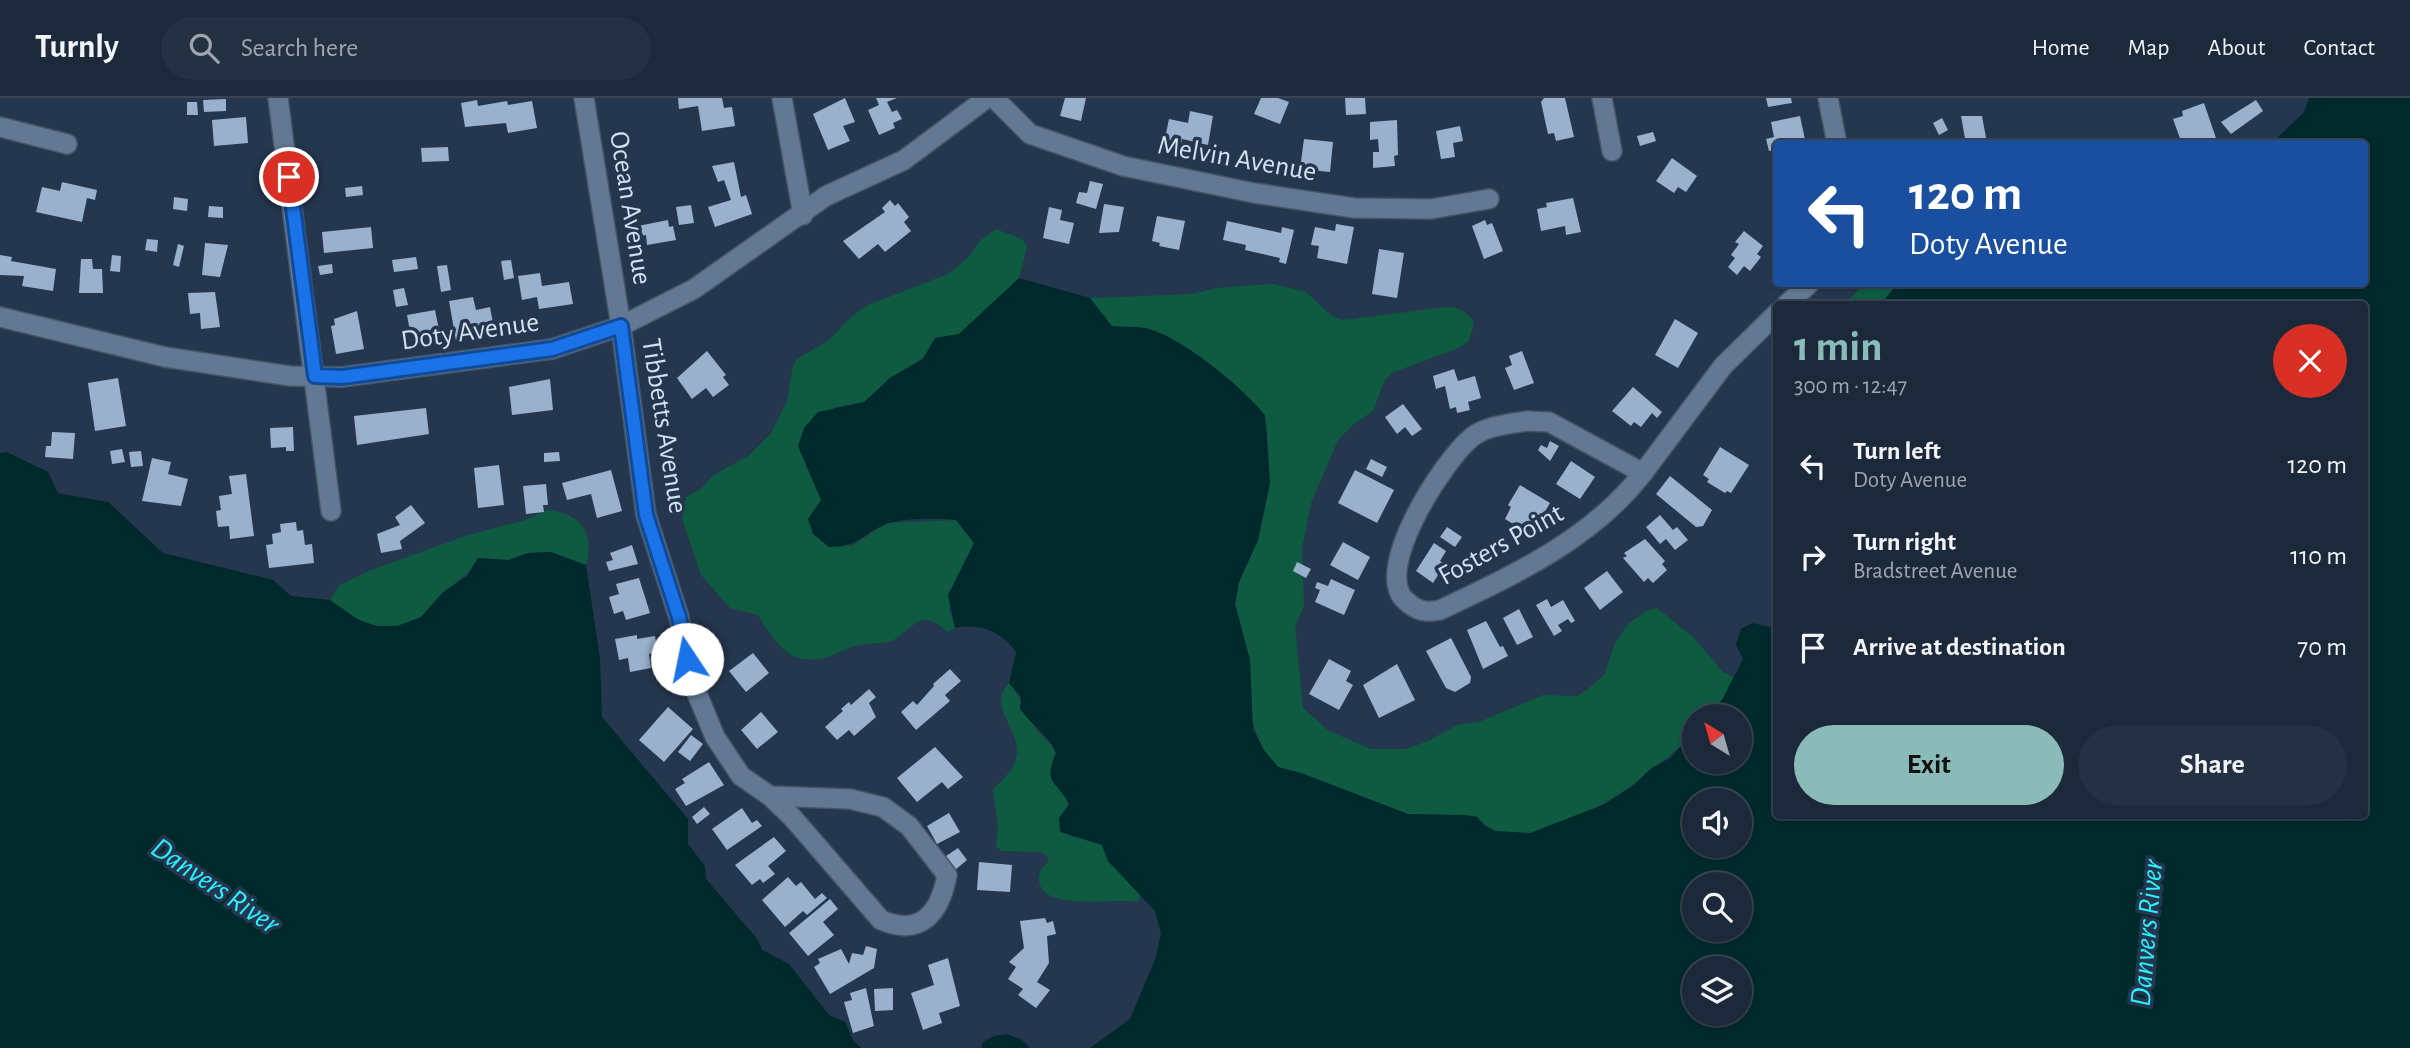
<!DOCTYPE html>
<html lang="en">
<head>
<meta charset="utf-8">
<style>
  :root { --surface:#1b293a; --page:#243142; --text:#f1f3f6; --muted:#a0a6af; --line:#394554; --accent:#8bbbb9 }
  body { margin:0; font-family:"Alegreya Sans",sans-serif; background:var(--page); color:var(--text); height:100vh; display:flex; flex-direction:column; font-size:26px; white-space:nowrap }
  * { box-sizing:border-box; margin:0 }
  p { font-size:23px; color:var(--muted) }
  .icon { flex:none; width:38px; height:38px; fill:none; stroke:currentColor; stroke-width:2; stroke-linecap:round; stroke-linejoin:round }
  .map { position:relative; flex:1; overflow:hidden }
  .panel { position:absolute; left:1773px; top:203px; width:595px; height:518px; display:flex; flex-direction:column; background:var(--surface); border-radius:7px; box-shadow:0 2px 5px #0004,0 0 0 2px var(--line) }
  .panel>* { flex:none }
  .hud { position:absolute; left:1773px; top:42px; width:595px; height:147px; border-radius:7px; box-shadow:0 2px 5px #0004,0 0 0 2px var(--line); background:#1a4fa0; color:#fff; overflow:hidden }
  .needle { width:46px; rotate:323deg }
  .buttons { position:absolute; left:1682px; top:606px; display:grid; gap:14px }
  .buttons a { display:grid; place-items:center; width:70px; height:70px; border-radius:50%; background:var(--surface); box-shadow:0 2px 5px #0004,0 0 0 2px var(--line); font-size:35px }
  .pin { position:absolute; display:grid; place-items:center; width:60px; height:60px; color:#fff; margin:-30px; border:4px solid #fff; border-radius:50%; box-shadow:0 2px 7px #0007 }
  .me { position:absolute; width:77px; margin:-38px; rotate:349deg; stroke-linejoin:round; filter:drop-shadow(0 0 5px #0008) }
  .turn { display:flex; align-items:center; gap:24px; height:147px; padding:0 21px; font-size:32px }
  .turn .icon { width:91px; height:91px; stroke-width:2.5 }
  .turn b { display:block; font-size:49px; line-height:60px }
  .round { display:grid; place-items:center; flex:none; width:74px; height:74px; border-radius:37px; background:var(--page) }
  .head { display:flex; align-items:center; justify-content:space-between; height:119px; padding:0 21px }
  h1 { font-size:42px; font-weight:700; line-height:52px; color:var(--accent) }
  .cta { display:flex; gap:14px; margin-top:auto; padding:14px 21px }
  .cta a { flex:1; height:80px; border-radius:42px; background:var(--accent); color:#111; font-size:28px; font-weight:700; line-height:80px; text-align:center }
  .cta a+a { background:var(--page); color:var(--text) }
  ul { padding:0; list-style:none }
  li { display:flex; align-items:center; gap:21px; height:91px; padding:0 21px }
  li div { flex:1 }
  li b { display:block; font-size:26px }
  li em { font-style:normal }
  header { display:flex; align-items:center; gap:42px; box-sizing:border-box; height:98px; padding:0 35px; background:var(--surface); border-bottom:2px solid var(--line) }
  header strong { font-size:33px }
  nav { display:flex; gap:38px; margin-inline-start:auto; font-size:24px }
  .search { width:490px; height:63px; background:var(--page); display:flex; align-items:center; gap:18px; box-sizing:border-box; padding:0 24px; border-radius:38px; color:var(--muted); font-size:26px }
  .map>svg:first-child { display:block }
  .green { fill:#0e5b41 }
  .water { fill:#00292c; fill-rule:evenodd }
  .building { fill:#9ab1cd }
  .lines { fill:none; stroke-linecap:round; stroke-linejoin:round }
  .street-casing { stroke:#445568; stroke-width:22 }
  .street { stroke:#637993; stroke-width:19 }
  .route-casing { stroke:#114b97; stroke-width:18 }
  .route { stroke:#1a73e8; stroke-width:12 }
  .labels { text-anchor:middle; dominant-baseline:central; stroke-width:7; stroke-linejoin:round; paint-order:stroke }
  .street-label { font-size:28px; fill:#d5e1f0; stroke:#24374e }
  .water-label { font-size:30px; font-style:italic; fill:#2af0fd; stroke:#24374e }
</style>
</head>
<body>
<header>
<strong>Turnly</strong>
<div class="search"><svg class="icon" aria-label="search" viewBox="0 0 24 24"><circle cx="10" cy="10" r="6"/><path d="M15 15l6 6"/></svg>Search here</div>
<nav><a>Home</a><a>Map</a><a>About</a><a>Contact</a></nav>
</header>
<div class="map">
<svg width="2410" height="950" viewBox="0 0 2410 950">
  <rect width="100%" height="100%" fill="#24374e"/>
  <!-- green -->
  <g class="green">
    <path d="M996,131l26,10 5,8 -8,31 -60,56 -24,4 -12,20 -33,20 -26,25 -29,4 -37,39 23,54 29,47 37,-24 69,-3 18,23 -25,66 6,19 -8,4c-24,-23 -31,-8 -50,6 -10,7 -25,4 -37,7 -14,2 -27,12 -41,14 -32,5 -46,-20 -61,-44l-28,-7 -29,-33 -19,-56 4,-22 15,-8 11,-13 36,-20 23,-23 16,-32 6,-35 4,-7 31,-18 23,-24 17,-12 80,-31 19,-15 14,-19z"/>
    <path d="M1273,186l33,8 26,24 11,4 103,-13c13,0 20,4 28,15l-5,19 -10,7 -65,24 -9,7 -12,32 -19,13 -16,16 -27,63 -9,46 2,57 -9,21 8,81 26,23 42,18h35l22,-8 29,-16 22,-3 64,-27 34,1 10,-6 17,-15 11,-32 13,-19 18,-13 11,-3 36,29 30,35 11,5 -11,21 -14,18h-15v16c-35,39 -168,143 -217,85l-69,-3 -107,-41 -23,-6 -15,-17 -12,-32 -1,-58 -15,-56 4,-22 19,-42 12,-57 -3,-57 -34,-44 -66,-46 -22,-8 -33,-1 -22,-29 103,-4 23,-6z"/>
    <polygon points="1865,186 1897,186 1881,206 1844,206"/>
    <path d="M548,412c33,4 47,22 38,55l-36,-13 -22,1 -19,7 -31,-2c-12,21 -19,20 -35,35 -8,8 -12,17 -22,24 -29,19 -68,7 -91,-17l10,-15 31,-15 97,-35 54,-14z"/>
    <path d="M1009,585c12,14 16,30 26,45 6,10 16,12 21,25 -14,35 2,22 12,49 4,10 3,24 3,35h13l18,8 6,16 32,32 -2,9c-22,-5 -97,11 -99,-22 -1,-8 4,-14 10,-19l-2,-5 -7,-4 -39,-1 -5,-5 2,-21 -5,-35c9,-10 19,-18 23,-31 8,-29 -31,-51 -7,-76z"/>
  </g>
  <!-- water -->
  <g class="water">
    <path d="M2309,0h101v950h-1320l40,-29 26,-62 5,-24 -6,-22 -47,-50 -6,-16 -42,-13 -1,-14 10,-14c-14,-26 -26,-19 -13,-51 -5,-15 -26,-30 -36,-44l1,-12 -12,-14 7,-31c-15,-21 -36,-29 -61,-24l-7,-33 26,-52 -18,-23c-18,-2 -57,-2 -72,5 -25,11 -25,22 -55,22l-16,-13 -5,-15 13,-19 -23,-54 6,-18 14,-16 46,-10 26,-24 33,-19 12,-21 24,-4 60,-56 71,20 22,28c11,1 23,0 33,2 35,7 98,60 120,87l5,68 -12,57 -19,42 -4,22 15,56 3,69 11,21 14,17 23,6 107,41 58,1 11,2 8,9 10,5 35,2 75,-29 29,-19 16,-16 20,-11 24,-26v29h46v-45h-31l14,-18 20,-39 -7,-14 5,-16 11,-6 18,4 6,-5v194h588v-512h-483l16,-20h467v-140l-92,-1 32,-31zM1694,702h46v45h-46zM1694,786h46v45h-46zM1694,870h46v45h-46z"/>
    <polygon points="7,354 48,374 58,395 108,404 163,455 273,482 291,498 330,502 357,521 376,528 397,528 421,519 442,495 467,478 478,460 509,462 528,455 551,454 586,467 600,560 602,619 688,721 688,746 705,768 706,781 758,842 762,852 789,866 829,917 845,924 853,942 861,950 0,950 0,355"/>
    <polygon points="1007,936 1022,942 1030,950 981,950 983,944 994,938"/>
  </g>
  <!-- building -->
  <g class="building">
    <polygon points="678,0 722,0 724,10 732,9 735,28 702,33 698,8 679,11"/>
    <polygon points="845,0 855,24 843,28 850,43 828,52 813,16"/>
    <polygon points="876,0 897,0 887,4 892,14 897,12 902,21 893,25 895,30 879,37 868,12 879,7"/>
    <polygon points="1065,0 1086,0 1081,23 1060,18"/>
    <polygon points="1261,0 1278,0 1289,4 1280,26 1254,16"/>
    <polygon points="1345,0 1365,0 1366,16 1346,17"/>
    <polygon points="1544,0 1565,0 1574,39 1556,43 1554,35 1548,36 1541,4"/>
    <polygon points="1766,0 1791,0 1792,5 1768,9"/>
    <polygon points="226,1 226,13 204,14 203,2"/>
    <polygon points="477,2 478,8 507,3 508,7 532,3 537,30 508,35 506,25 465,29 461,5"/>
    <polygon points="2256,2 2263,13 2231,36 2221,24"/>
    <polygon points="187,4 197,4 198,17 187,17"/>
    <polygon points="2204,5 2218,46 2182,46 2173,21 2183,18 2182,13"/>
    <polygon points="1190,13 1213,18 1208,47 1182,41 1181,48 1164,45 1169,21 1188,25"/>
    <polygon points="1800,18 1806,46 1776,46 1776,52 1769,53 1766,41 1774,39 1771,24"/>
    <polygon points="1961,18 1982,18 1987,45 1966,46"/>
    <polygon points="246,19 248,45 214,48 212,22"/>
    <polygon points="1942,20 1948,32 1939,37 1933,25"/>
    <polygon points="1397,22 1398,57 1394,58 1395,68 1373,70 1373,54 1379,54 1378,41 1370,42 1370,24"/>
    <polygon points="1460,28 1463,43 1453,45 1455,59 1441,61 1436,33"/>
    <polygon points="1653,34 1656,43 1640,48 1637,38"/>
    <polygon points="1304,41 1333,44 1330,74 1300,71"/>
    <polygon points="448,49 449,63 422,64 421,50"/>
    <polygon points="1672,60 1697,78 1686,94 1678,89 1674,95 1656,83"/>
    <polygon points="734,64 741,99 746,97 752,116 715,129 708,109 731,102 724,82 718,84 712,68"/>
    <polygon points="1090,83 1103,86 1096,111 1076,105 1079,94 1087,95"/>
    <polygon points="62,84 97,92 95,102 87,100 82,124 36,114 42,89 60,93"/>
    <polygon points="362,88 363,97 346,99 345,90"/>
    <polygon points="174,99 188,101 187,113 173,111"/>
    <polygon points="1573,100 1581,134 1566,137 1565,128 1541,133 1537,111 1547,109 1546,105"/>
    <polygon points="890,102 895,108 898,105 909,119 904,124 911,133 885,154 878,146 859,161 843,143 885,114 882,110"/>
    <polygon points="1104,106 1124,109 1119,134 1099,135"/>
    <polygon points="691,107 694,125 679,127 676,109"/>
    <polygon points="209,108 223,109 223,120 208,119"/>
    <polygon points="1049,109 1062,112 1060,122 1074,125 1069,146 1043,140"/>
    <polygon points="1157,118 1185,123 1179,152 1159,148 1160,145 1152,143"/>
    <polygon points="668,122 669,129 673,128 676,142 647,147 646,137 630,140 628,130"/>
    <polygon points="1485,122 1487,127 1492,125 1503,153 1484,161 1472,128"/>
    <polygon points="1227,123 1281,135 1282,129 1294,132 1286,166 1279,164 1280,160 1245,152 1246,147 1223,142"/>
    <polygon points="1336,126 1354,129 1347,166 1317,160 1319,148 1311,147 1315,129 1335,133"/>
    <polygon points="371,129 373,150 324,155 322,134"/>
    <polygon points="1744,133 1763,148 1757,156 1761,159 1750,173 1744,168 1737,177 1728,169 1735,160 1731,157 1739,146 1735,144"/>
    <polygon points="147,141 158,142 157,154 145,152"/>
    <polygon points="205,145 228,147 220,179 202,177"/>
    <polygon points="178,146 184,148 179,169 173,167"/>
    <polygon points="1379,151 1404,155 1397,200 1372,196"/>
    <polygon points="0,157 12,159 11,163 56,171 53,193 22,188 24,178 0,177"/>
    <polygon points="112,157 121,158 120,174 110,173"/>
    <polygon points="416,159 418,171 394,174 392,162"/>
    <polygon points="81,161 92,161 93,171 102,171 103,195 79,195"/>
    <polygon points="511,162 514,180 504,182 501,163"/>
    <polygon points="332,166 333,175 320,177 318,168"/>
    <polygon points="447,167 451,192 441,194 437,168"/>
    <polygon points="540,175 542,188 569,184 573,206 539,211 537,199 522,202 518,178"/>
    <polygon points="404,190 408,207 396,209 393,192"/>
    <polygon points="215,194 220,229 201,231 200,215 190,216 188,195"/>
    <polygon points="473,199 476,212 490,209 495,236 456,243 449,203"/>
    <polygon points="435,212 441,242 420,246 417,232 410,233 407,217"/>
    <polygon points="357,213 364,251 336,256 331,228 335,227 334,221"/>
    <polygon points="1675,221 1698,235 1678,270 1655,257"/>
    <polygon points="707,253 726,277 723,279 729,287 713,299 706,290 692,301 677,280"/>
    <polygon points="1522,253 1534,285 1514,292 1505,270 1512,267 1509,258"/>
    <polygon points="1454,271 1458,283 1475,278 1481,300 1468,304 1470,312 1457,315 1456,309 1450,311 1445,288 1436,291 1433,278"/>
    <polygon points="118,280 126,328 95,333 88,285"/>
    <polygon points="550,281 553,312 512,317 509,289"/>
    <polygon points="1633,289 1662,314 1657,320 1652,315 1641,329 1634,324 1631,328 1612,313"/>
    <polygon points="1403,306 1422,331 1412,338 1405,329 1397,336 1385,319"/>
    <polygon points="426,310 429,336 357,347 354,318"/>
    <polygon points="293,329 294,353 286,353 286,349 271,350 270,330"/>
    <polygon points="52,334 75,335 73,361 45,359 46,348 51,348"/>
    <polygon points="1550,343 1559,348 1550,363 1538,352 1541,347 1547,350"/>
    <polygon points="1720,349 1749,367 1731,395 1727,393 1725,395 1707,384 1709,381 1703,377"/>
    <polygon points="122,351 125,364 112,366 110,353"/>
    <polygon points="141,353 143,368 131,369 129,354"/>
    <polygon points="559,354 560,363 544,364 544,355"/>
    <polygon points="152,360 171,364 168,376 188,381 181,408 142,403"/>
    <polygon points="1371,361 1387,369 1382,379 1366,371"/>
    <polygon points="1571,363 1595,379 1580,401 1556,386"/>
    <polygon points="499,367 504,407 478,410 474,370"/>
    <polygon points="611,372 622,413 597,420 591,396 567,402 562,385"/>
    <polygon points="1355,372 1394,392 1377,425 1338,405"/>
    <polygon points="246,376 254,438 230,441 229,428 218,429 216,413 221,412 219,398 232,396 229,378"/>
    <polygon points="1670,378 1712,412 1703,428 1696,429 1656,396"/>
    <polygon points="546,386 548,407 543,407 544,414 526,416 523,388"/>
    <polygon points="1520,387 1550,405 1531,437 1505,421 1511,409 1508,407"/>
    <polygon points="411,407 425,425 400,443 402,451 381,455 377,436 400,427 395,419"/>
    <polygon points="1660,417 1673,432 1677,429 1688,442 1675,452 1666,441 1660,446 1646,429"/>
    <polygon points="296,424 297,433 303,432 305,447 312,446 314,465 269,470 266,447 273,446 272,436 281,434 280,426"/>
    <polygon points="1447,429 1462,439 1455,449 1440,439"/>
    <polygon points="1645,441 1665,463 1662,466 1667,472 1653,485 1648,480 1644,484 1623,460 1627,458 1624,455"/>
    <polygon points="1343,444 1370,459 1358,482 1330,467"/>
    <polygon points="1434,445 1446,453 1440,463 1445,466 1433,485 1416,473"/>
    <polygon points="632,447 638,466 609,473 606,464 613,462 610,455"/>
    <polygon points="1297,464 1311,471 1306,480 1293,473"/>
    <polygon points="1607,473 1623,494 1600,512 1584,490"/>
    <polygon points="639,480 650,515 626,522 623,513 614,516 609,499 619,496 616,486"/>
    <polygon points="1331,481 1355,492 1344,517 1315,504 1320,492 1315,490 1317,484 1328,488"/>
    <polygon points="1547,501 1551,509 1563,502 1575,523 1571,525 1568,521 1558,527 1562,533 1554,538 1536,507"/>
    <polygon points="1519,511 1533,539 1517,547 1503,520"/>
    <polygon points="1486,523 1500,549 1503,548 1508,558 1483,571 1467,532"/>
    <polygon points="637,537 637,541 655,538 658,554 649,556 651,570 630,574 628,560 619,562 615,541"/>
    <polygon points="1451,540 1471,579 1470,585 1455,594 1446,590 1426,553"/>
    <polygon points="753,555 769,575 746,594 729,573"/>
    <polygon points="1329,561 1351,573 1346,583 1353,587 1339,612 1309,596"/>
    <polygon points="1397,566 1415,602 1379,620 1363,587"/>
    <polygon points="950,571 961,583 945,597 950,603 916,632 901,614 913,603 917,607 934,588 933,586"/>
    <polygon points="869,591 876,599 869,605 876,619 854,638 849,632 837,642 825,629 843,613 841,611 849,604 851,607"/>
    <polygon points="668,609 693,631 664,664 639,642"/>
    <polygon points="761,614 778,634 757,651 741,632"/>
    <polygon points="691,637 703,646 690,663 678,654"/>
    <polygon points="935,649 963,679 948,691 942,684 917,704 897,680"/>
    <polygon points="709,664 724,687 686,708 675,691 685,685 682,681"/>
    <polygon points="704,709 710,716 697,726 692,719"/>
    <polygon points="742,710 752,725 757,722 762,728 727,752 712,731"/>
    <polygon points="949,715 960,734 937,746 927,728"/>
    <polygon points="774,739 786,753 768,768 775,776 763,785 760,781 752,787 735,767"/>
    <polygon points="958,750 967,762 955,772 946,758"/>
    <polygon points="979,764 1012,767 1010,794 977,792"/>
    <polygon points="788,779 796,788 801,784 815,801 822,795 827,800 807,817 803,813 785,829 762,802"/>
    <polygon points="830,801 838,811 823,824 834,837 808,858 789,835"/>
    <polygon points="1045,820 1047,825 1053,823 1056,836 1047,838 1049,865 1037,884 1050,892 1036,910 1018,897 1023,891 1008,881 1016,869 1009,864 1024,850 1020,823"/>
    <polygon points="866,848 877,851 874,870 830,896 814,869 820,865 818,861 841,851 849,866 852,855 863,857"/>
    <polygon points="948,860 960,908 939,915 942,925 923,932 911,895 934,887 928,867"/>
    <polygon points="866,890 874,928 853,935 844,904 852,902 850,895"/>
    <polygon points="893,890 893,912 875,913 874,891"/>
  </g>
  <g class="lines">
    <!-- street casing -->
    <g class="street-casing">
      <g id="street">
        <polyline points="278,0 331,413"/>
        <path d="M584,0l37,228 25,189 33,102 12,62 24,58 26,39 29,20 80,3 33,8 26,19 38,49c-7,38 -26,62 -66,45l-89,-103 -22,-21"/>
        <polyline points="782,0 803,117"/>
        <polyline points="994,0 1030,36 1123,68 1254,95 1354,110 1431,111 1489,101"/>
        <polyline points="1602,0 1612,53"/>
        <polyline points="1828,0 1837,46"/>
        <polyline points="0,29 67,46"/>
        <polyline points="1787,206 1809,186"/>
        <polyline points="0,219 165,259 290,278 342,279 552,251 621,228 694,191 826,98 904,62 987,0"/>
        <path d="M1527,323l22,1 94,51c-51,66 -129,102 -203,137 -14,3 -23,1 -34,-9 -35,-30 38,-141 65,-163 13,-12 39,-14 56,-17z"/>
        <polyline points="1643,375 1723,268 1776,216"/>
      </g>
    </g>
    <!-- street -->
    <use href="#street" class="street"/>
  </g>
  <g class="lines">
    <!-- route casing -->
    <g class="route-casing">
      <polyline id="route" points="289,79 315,278 342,279 552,251 621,228 646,417 679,519 687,561"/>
    </g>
    <!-- route -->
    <use href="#route" class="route"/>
  </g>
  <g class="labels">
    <!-- street labels -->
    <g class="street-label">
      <text transform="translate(1237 61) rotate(10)">Melvin Avenue</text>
      <text transform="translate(630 110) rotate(81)">Ocean Avenue</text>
      <text transform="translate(470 234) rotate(-8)">Doty Avenue</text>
      <text transform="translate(664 328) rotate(81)">Tibbetts Avenue</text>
      <text transform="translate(1501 447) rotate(-29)">Fosters Point</text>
    </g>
    <!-- water labels -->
    <g class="water-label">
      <text transform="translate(215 788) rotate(34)">Danvers River</text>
      <text transform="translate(2147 835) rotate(-85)">Danvers River</text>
    </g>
  </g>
</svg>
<div class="buttons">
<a><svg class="needle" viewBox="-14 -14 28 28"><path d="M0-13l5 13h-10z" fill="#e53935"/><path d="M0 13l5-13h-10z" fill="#a0a6af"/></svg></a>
<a><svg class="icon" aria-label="sound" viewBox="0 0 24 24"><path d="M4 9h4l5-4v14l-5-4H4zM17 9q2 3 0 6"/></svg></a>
<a><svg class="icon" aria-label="search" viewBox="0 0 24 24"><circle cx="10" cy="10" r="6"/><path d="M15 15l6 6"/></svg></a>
<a><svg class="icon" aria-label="layers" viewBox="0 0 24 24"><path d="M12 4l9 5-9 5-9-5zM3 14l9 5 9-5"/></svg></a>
</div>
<div class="pin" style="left:289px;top:79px;background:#d93025"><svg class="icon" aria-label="arrive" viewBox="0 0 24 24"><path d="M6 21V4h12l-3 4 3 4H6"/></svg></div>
<svg class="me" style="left:687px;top:561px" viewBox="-20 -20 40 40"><circle r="19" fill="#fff"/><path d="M0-13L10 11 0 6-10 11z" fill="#1a73e8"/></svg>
<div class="hud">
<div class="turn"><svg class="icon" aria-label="left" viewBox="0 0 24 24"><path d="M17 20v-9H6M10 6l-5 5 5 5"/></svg><div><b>120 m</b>Doty Avenue</div></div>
</div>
<section class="panel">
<div class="head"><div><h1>1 min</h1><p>300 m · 12:47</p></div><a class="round" style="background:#d93025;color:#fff"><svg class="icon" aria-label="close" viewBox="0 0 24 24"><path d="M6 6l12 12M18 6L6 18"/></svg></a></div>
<ul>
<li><svg class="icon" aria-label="left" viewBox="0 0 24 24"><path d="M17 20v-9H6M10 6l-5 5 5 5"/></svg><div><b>Turn left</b><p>Doty Avenue</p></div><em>120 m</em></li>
<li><svg class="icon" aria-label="right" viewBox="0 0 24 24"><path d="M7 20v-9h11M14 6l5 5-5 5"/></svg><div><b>Turn right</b><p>Bradstreet Avenue</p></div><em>110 m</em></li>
<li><svg class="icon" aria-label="arrive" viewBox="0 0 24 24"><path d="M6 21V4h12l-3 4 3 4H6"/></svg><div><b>Arrive at destination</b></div><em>70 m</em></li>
</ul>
<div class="cta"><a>Exit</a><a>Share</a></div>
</section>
</div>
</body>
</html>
